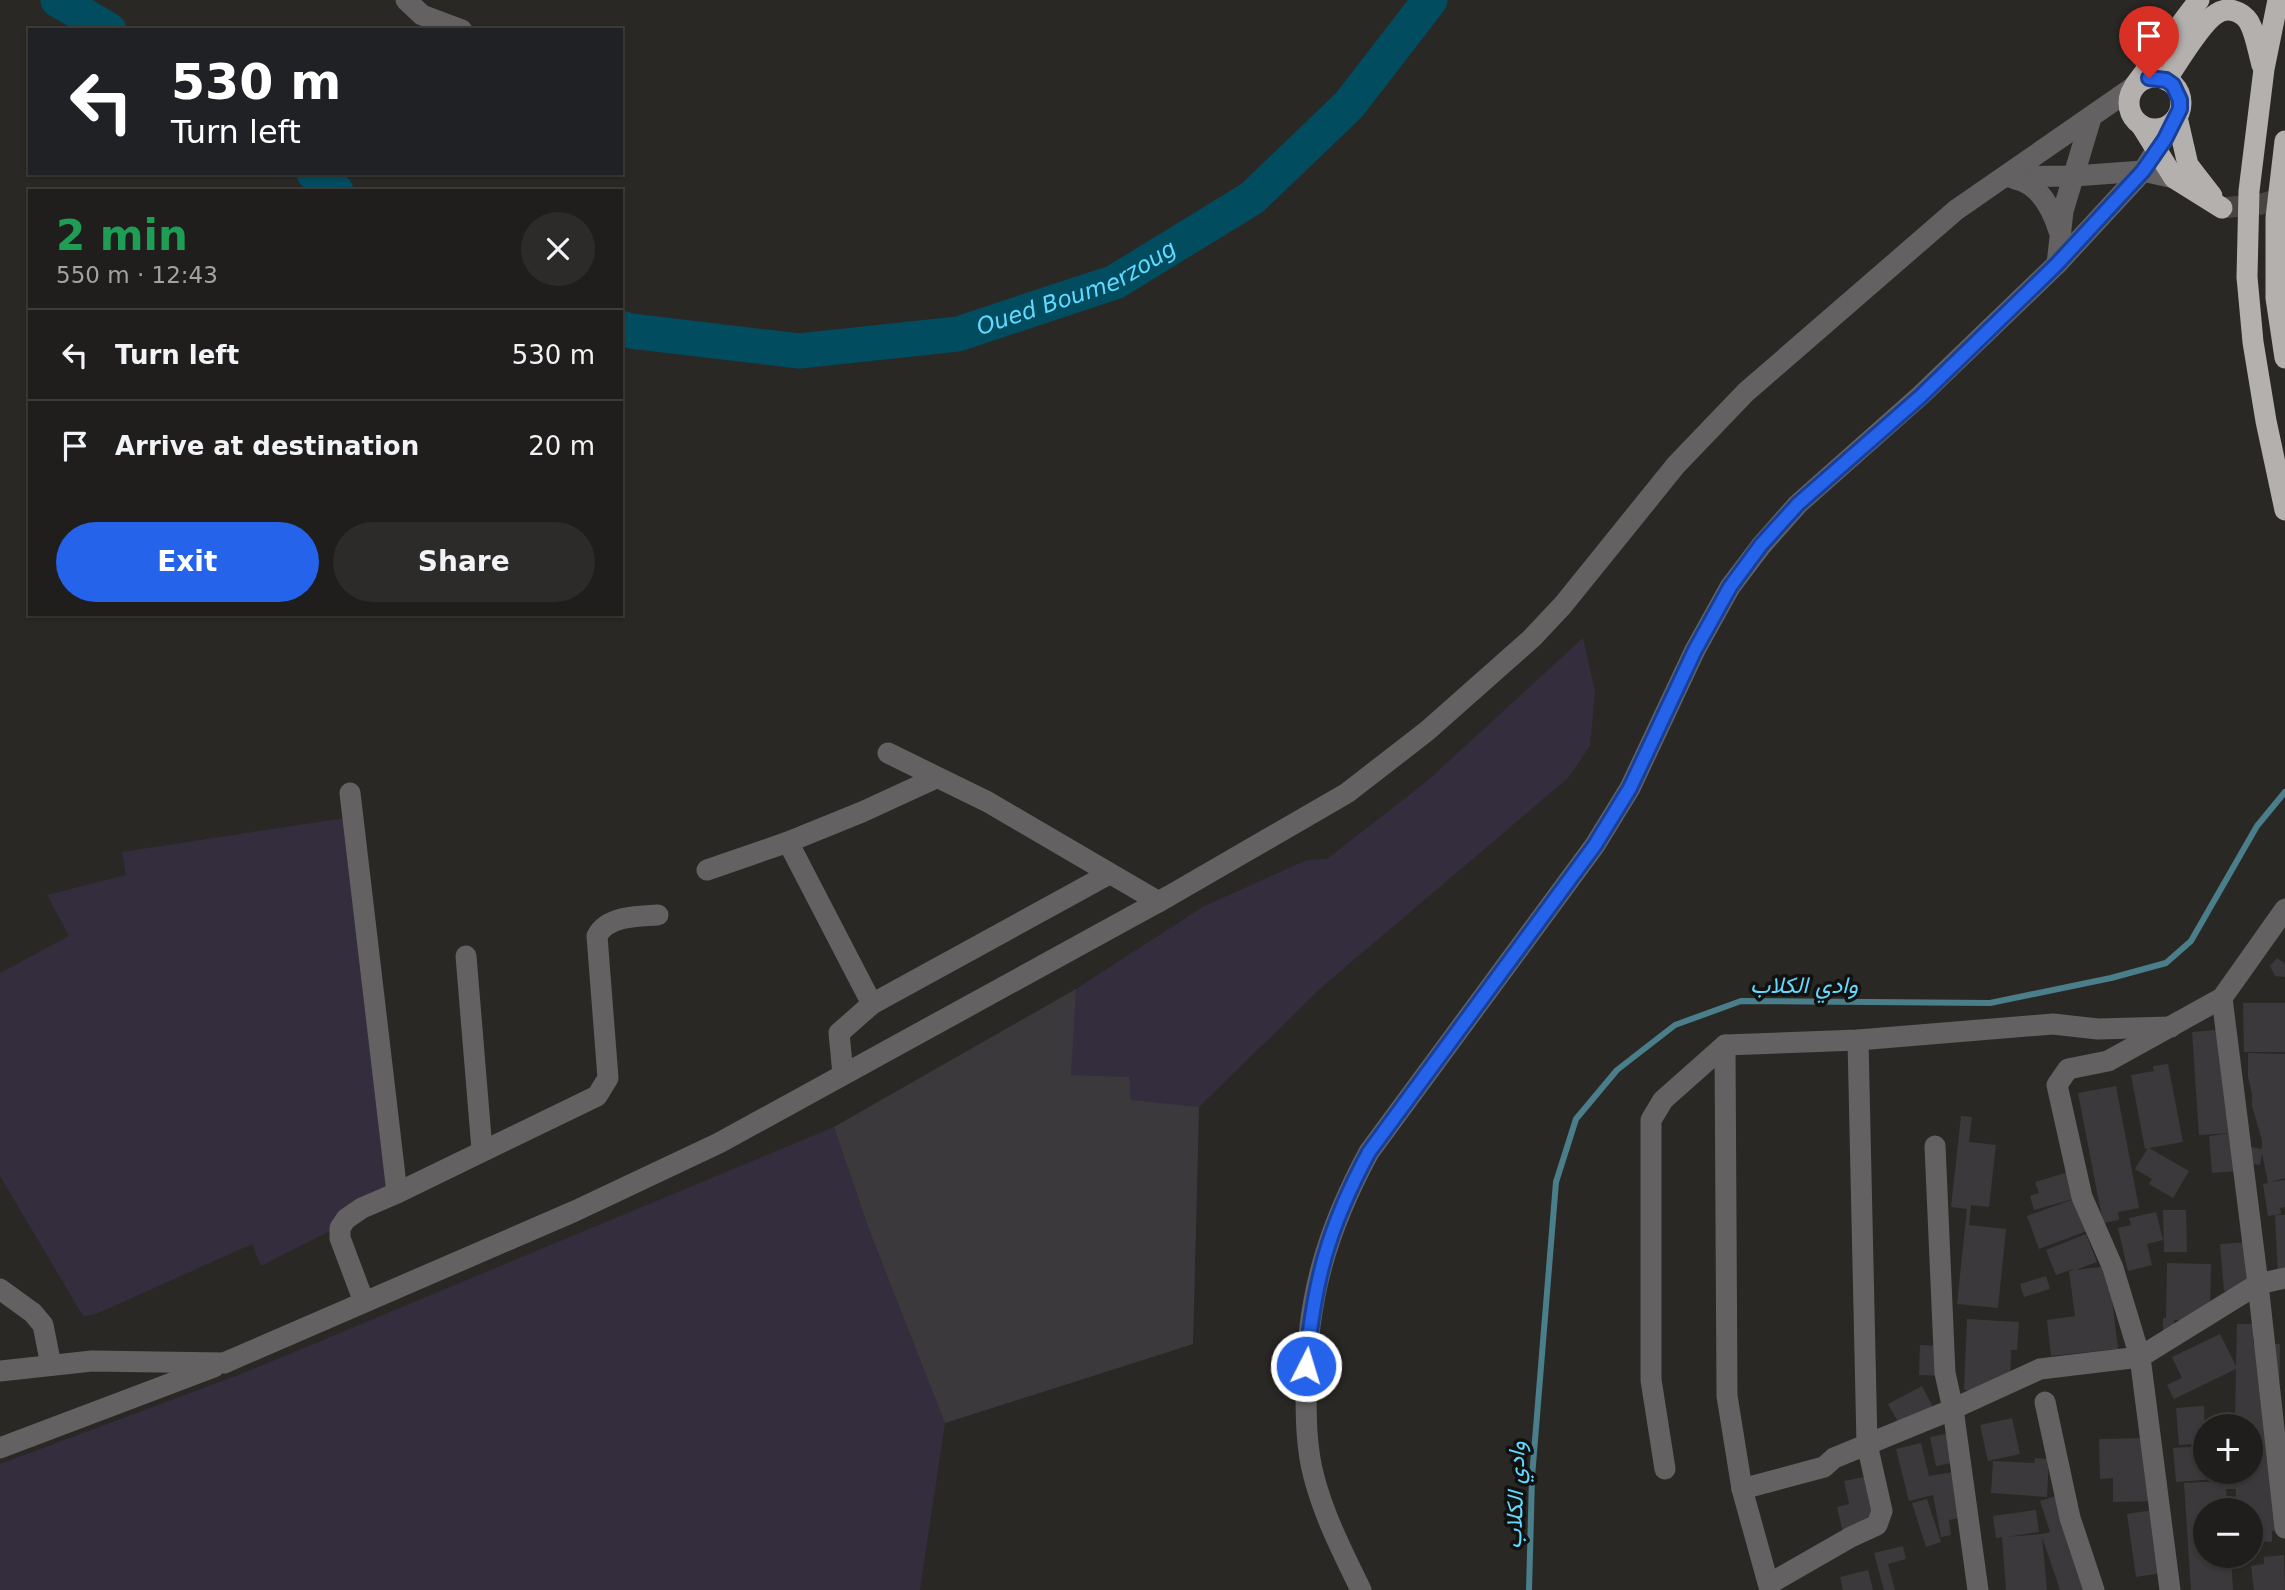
<!DOCTYPE html>
<html lang="en">
<head>
<meta charset="utf-8">
<style>
  :root { --surface:#201e1c; --page:#2d2b29; --text:#f1f3f6; --muted:#a2a2a3; --line:#3d3c3b; --accent:#2563eb }
  body { margin:0; font-family:"DejaVu Sans",Vazirmatn,sans-serif; background:var(--page); color:var(--text); height:100vh; display:flex; flex-direction:column; font-size:26px; white-space:nowrap }
  * { box-sizing:border-box; margin:0 }
  p { font-size:23px; color:var(--muted) }
  .icon { flex:none; width:38px; height:38px; fill:none; stroke:currentColor; stroke-width:2; stroke-linecap:round; stroke-linejoin:round }
  .map { position:relative; flex:1; overflow:hidden }
  .side { position:absolute; left:28px; top:189px; width:595px; height:427px; display:flex; flex-direction:column; background:var(--surface); border-radius:0px; box-shadow:0 2px 5px #0004,0 0 0 2px var(--line) }
  .side>* { flex:none }
  .banner { position:absolute; left:28px; top:28px; width:595px; height:147px; border-radius:0px; box-shadow:0 2px 5px #0004,0 0 0 2px var(--line); background:#202124; color:#fff; overflow:hidden }
  .buttons { position:absolute; left:2193px; top:1414px; display:grid; gap:14px }
  .buttons a { display:grid; place-items:center; width:70px; height:70px; border-radius:50%; background:var(--surface); box-shadow:0 2px 5px #0004,0 0 0 2px var(--line); font-size:35px }
  .pin { position:absolute; display:grid; place-items:center; width:60px; height:60px; color:#fff; margin:-72px -30px; border-radius:50% 50% 50% 0; rotate:-45deg; box-shadow:0 0 7px #0007 }
  .pin .icon { rotate:45deg }
  .me { position:absolute; width:77px; margin:-38px; rotate:5deg; stroke-linejoin:round; filter:drop-shadow(0 0 5px #0008) }
  .turn { display:flex; align-items:center; gap:24px; height:147px; padding:0 28px; font-size:32px }
  .turn .icon { width:91px; height:91px; stroke-width:2.5 }
  .turn b { display:block; font-size:49px; line-height:60px }
  .round { display:grid; place-items:center; flex:none; width:74px; height:74px; border-radius:37px; background:var(--page) }
  .summary { display:flex; align-items:center; justify-content:space-between; height:119px; padding:0 28px }
  h1 { font-size:42px; font-weight:800; line-height:52px; color:#1e9e55 }
  .primary-button { display:flex; gap:14px; margin-top:auto; padding:14px 28px }
  .primary-button a { flex:1; height:80px; border-radius:42px; background:var(--accent); color:#fff; font-size:28px; font-weight:800; line-height:80px; text-align:center }
  .primary-button a+a { background:var(--page); color:var(--text) }
  ul { padding:0; list-style:none }
  li { display:flex; align-items:center; gap:21px; height:91px; padding:0 28px; border-top:2px solid var(--line) }
  li div { flex:1 }
  li b { display:block; font-size:26px }
  li em { font-style:normal }
  .map>svg:first-child { display:block }
  .industrial { fill:#332d3d }
  .lines { fill:none; stroke-linecap:round; stroke-linejoin:round }
  .stream { stroke:#4a7e8a; stroke-width:6 }
  .river { stroke:#014c5f; stroke-width:35 }
  .building { fill:#3b393c }
  .highway-tunnel { stroke:#484643; stroke-width:21; stroke-dasharray:21 10; stroke-linecap:butt }
  .minor { stroke:#636161; stroke-width:21 }
  .highway { stroke:#b4b0ae; stroke-width:21 }
  .route-casing { stroke:#184099; stroke-width:18 }
  .route { stroke:#2563eb; stroke-width:12 }
  .labels { text-anchor:middle; dominant-baseline:central; stroke-width:7; stroke-linejoin:round; paint-order:stroke }
  .water-label { font-size:23px; font-style:italic; fill:#62d9ff; stroke:#121110 }
</style>
</head>
<body>
<div class="map">
<svg width="2285" height="1590" viewBox="0 0 2285 1590">
  <rect width="100%" height="100%" fill="#2a2825"/>
  <!-- industrial -->
  <g class="industrial">
    <polygon points="1583,638 1595,691 1590,746 1568,778 1323,986 1199,1107 1193,1344 945,1423 920,1590 0,1590 0,1464 246,1372 834,1127 1076,989 1204,906 1307,860 1327,859 1426,782"/>
    <polygon points="345,818 389,1201 261,1266 252,1244 96,1314 83,1316 0,1176 0,973 69,936 47,895 126,875 122,852"/>
  </g>
  <g class="lines">
    <!-- stream -->
    <polyline class="stream" points="1529,1590 1532,1477 1556,1182 1576,1119 1617,1070 1675,1025 1741,1001 1990,1003 2111,978 2166,963 2191,941 2257,826 2285,792"/>
    <!-- river -->
    <g class="river">
      <polyline points="58,0 109,30"/>
      <polyline points="314,173 336,191"/>
      <path id="s1" d="M621,328l10,3 168,20 159,-17 157,-52 137,-84 97,-93 81,-105"/>
    </g>
  </g>
  <!-- building -->
  <g class="building">
    <polygon points="2277,958 2285,964 2285,977 2275,976 2270,966"/>
    <polygon points="1076,989 1071,1075 1129,1077 1131,1100 1199,1107 1193,1344 945,1423 869,1229 834,1127"/>
    <polygon points="2243,1003 2285,1003 2285,1052 2244,1052"/>
    <polygon points="2230,1029 2251,1153 2251,1147 2262,1149 2262,1140 2252,1106 2252,1094 2248,1077 2248,1053 2285,1054 2285,1178 2271,1182 2285,1180 2285,1207 2280,1208 2281,1214 2268,1216 2263,1184 2268,1183 2262,1153 2260,1165 2252,1164 2252,1170 2212,1173 2209,1136 2232,1133 2199,1135 2192,1032"/>
    <polygon points="2168,1064 2183,1142 2149,1148 2189,1171 2173,1198 2149,1184 2152,1179 2135,1169 2148,1148 2145,1149 2131,1075 2154,1071 2153,1066"/>
    <polygon points="2116,1086 2139,1208 2118,1212 2119,1220 2103,1223 2078,1093"/>
    <polygon points="1961,1116 1972,1117 1969,1142 1996,1145 1989,1207 1971,1205 1969,1225 2006,1229 1998,1308 1957,1304 1967,1209 1951,1207"/>
    <polygon points="2072,1171 2092,1229 2039,1249 2027,1216 2077,1198 2034,1210 2030,1196 2039,1193 2035,1182"/>
    <polygon points="2163,1210 2186,1210 2187,1252 2164,1252"/>
    <polygon points="2156,1212 2163,1240 2147,1244 2152,1265 2128,1271 2118,1228 2131,1225 2129,1218"/>
    <polygon points="2275,1215 2285,1215 2285,1275 2278,1276"/>
    <polygon points="2086,1234 2097,1262 2075,1270 2108,1266 2118,1349 2051,1356 2047,1320 2075,1316 2069,1271 2073,1270 2073,1269 2056,1275 2046,1250"/>
    <polygon points="2249,1242 2265,1288 2224,1291 2220,1244"/>
    <polygon points="2167,1263 2211,1264 2210,1309 2203,1320 2174,1320 2174,1340 2163,1340 2163,1318 2166,1318"/>
    <polygon points="2046,1276 2050,1289 2024,1297 2020,1284"/>
    <polygon points="1967,1319 2019,1322 2017,1350 2011,1350 2010,1392 1964,1390"/>
    <polygon points="2237,1324 2253,1324 2253,1343 2280,1344 2277,1531 2272,1531 2272,1542 2250,1541 2250,1510 2235,1510 2236,1489 2226,1489 2228,1510 2205,1510 2205,1556 2231,1556 2233,1590 2191,1590 2184,1483 2223,1481 2223,1472 2250,1472 2250,1426 2235,1426 2236,1369 2174,1399 2167,1385 2182,1378 2172,1357 2220,1334 2236,1366"/>
    <polygon points="1920,1345 1937,1346 1948,1376 1919,1375"/>
    <polygon points="1922,1386 1936,1413 1903,1431 1888,1404"/>
    <polygon points="2204,1406 2205,1443 2179,1445 2176,1408"/>
    <polygon points="2012,1418 2020,1454 1988,1461 1980,1425"/>
    <polygon points="1956,1432 1960,1518 1949,1520 1951,1535 1941,1537 1933,1495 1909,1501 1896,1449 1921,1443 1929,1476 1953,1472 1951,1463 1936,1466 1930,1437"/>
    <polygon points="2149,1438 2162,1501 2113,1502 2113,1478 2100,1479 2099,1439"/>
    <polygon points="2205,1446 2205,1472 2215,1472 2216,1479 2176,1482 2173,1448"/>
    <polygon points="2035,1458 2049,1459 2047,1497 1991,1493 1993,1461 2034,1463"/>
    <polygon points="1864,1477 1885,1522 1845,1542 1837,1507 1849,1504 1844,1481"/>
    <polygon points="2068,1492 2100,1590 2060,1590 2042,1537 2047,1590 2006,1590 2002,1537 1996,1538 1993,1516 2036,1510 2039,1532 2006,1537 2042,1534 2050,1532 2040,1501"/>
    <polygon points="1927,1499 1941,1542 1926,1547 1912,1503"/>
    <polygon points="2166,1508 2175,1571 2136,1577 2127,1514"/>
    <polygon points="1903,1546 1906,1559 1888,1564 1895,1590 1884,1590 1874,1553"/>
    <polygon points="2284,1555 2285,1590 2254,1590 2251,1566 2264,1564 2264,1557"/>
    <polygon points="1868,1570 1873,1590 1843,1590 1840,1577"/>
  </g>
  <g class="lines">
    <!-- highway-tunnel -->
    <polyline class="highway-tunnel" points="2222,208 2262,204 2285,197"/>
    <!-- minor -->
    <g class="minor">
      <polyline points="406,0 422,15 462,30"/>
      <polyline points="2006,177 2074,176 2143,171 2174,178"/>
      <path d="M2015,179c25,5 37,30 44,52"/>
      <polyline points="2057,264 2063,211 2091,118"/>
      <polyline points="888,753 988,802 1159,902"/>
      <polyline points="350,793 397,1193"/>
      <polyline points="788,842 872,1004"/>
      <polyline points="707,870 788,842 862,812 936,778"/>
      <polyline points="466,956 482,1150"/>
      <polyline points="2222,998 2258,1284 2285,1528"/>
      <polyline points="1725,1045 1727,1396 1742,1489 1770,1590"/>
      <polyline points="843,1074 839,1033 872,1004 1109,874"/>
      <polyline points="1935,1146 1945,1373 1953,1409 1978,1590"/>
      <polyline points="0,1289 33,1313 43,1325 51,1365"/>
      <path d="M364,1302l-24,-64v-10l6,-9 16,-11 35,-15 200,-97 11,-18 -11,-142c10,-20 41,-20 61,-21"/>
      <polyline points="0,1371 92,1361 224,1363 575,1211 719,1143 1169,896 1347,793 1427,731 1532,638 1563,605 1676,465 1746,392 1956,210 2135,86"/>
      <polyline points="2045,1402 2070,1518 2094,1590"/>
      <polyline points="0,1448 214,1367"/>
      <polyline points="1665,1469 1651,1380 1651,1120 1663,1100 1725,1045 1858,1040 2053,1024 2098,1029 2171,1027"/>
      <polyline points="1742,1489 1824,1467 1834,1458 1946,1412 2040,1369 2140,1357 2258,1284 2285,1278"/>
      <polyline points="1769,1584 1851,1537 1877,1525 1882,1511 1867,1444 1858,1040"/>
      <path d="M1361,1590c-18,-37 -37,-74 -47,-113 -8,-29 -8,-61 -8,-91 1,-89 21,-156 63,-234l226,-307 35,-57 65,-138 35,-63 31,-41 37,-42 123,-109 136,-131 86,-93 34,-54"/>
      <polyline points="2170,1590 2140,1357 2113,1268 2082,1197 2057,1085 2068,1069 2108,1061 2222,998 2285,909"/>
    </g>
    <!-- highway -->
    <g class="highway">
      <polyline points="2278,0 2264,69 2249,191 2247,277 2253,342 2266,421 2285,510"/>
      <circle cx="2155" cy="103" r="26"/>
      <path d="M2166,80c11,-16 35,-57 50,-66 11,-8 26,-3 33,8 7,13 9,29 13,43"/>
      <polyline points="2135,85 2199,0"/>
      <polyline points="2177,117 2188,165 2212,196"/>
      <polyline points="2141,125 2174,178 2222,208"/>
      <polyline points="2285,141 2276,218 2276,298 2285,358"/>
    </g>
  </g>
  <g class="lines">
    <!-- route casing -->
    <g class="route-casing">
      <path id="route" d="M1306,1366c8,-85 22,-138 63,-214l226,-307 35,-57 65,-138 35,-63 31,-42 37,-41 123,-108 136,-132 86,-93 22,-32 15,-30v-9l-7,-15 -7,-5 -17,-2"/>
    </g>
    <!-- route -->
    <use href="#route" class="route"/>
  </g>
  <g class="labels">
    <!-- water labels -->
    <g class="water-label">
      <text stroke="none"><textPath href="#s1" startOffset="467">Oued Boumerzoug</textPath></text>
      <text x="1804" y="985">وادي الكلاب</text>
      <text transform="translate(1515 1495) rotate(-88)">وادي الكلاب</text>
    </g>
  </g>
</svg>
<div class="buttons">
<a>+</a>
<a>−</a>
</div>
<div class="pin" style="left:2149px;top:78px;background:#d93025"><svg class="icon" aria-label="arrive" viewBox="0 0 24 24"><path d="M6 21V4h12l-3 4 3 4H6"/></svg></div>
<svg class="me" style="left:1306px;top:1366px" viewBox="-20 -20 40 40"><circle r="17" fill="#2563eb" stroke="#fff" stroke-width="3"/><path d="M0-11L8 9 0 5-8 9z" fill="#fff"/></svg>
<div class="banner">
<div class="turn"><svg class="icon" aria-label="left" viewBox="0 0 24 24"><path d="M17 20v-9H6M10 6l-5 5 5 5"/></svg><div><b>530 m</b>Turn left</div></div>
</div>
<section class="side">
<div class="summary"><div><h1>2 min</h1><p>550 m · 12:43</p></div><a class="round"><svg class="icon" aria-label="close" viewBox="0 0 24 24"><path d="M6 6l12 12M18 6L6 18"/></svg></a></div>
<ul>
<li><svg class="icon" aria-label="left" viewBox="0 0 24 24"><path d="M17 20v-9H6M10 6l-5 5 5 5"/></svg><div><b>Turn left</b></div><em>530 m</em></li>
<li><svg class="icon" aria-label="arrive" viewBox="0 0 24 24"><path d="M6 21V4h12l-3 4 3 4H6"/></svg><div><b>Arrive at destination</b></div><em>20 m</em></li>
</ul>
<div class="primary-button"><a>Exit</a><a>Share</a></div>
</section>
</div>
</body>
</html>
